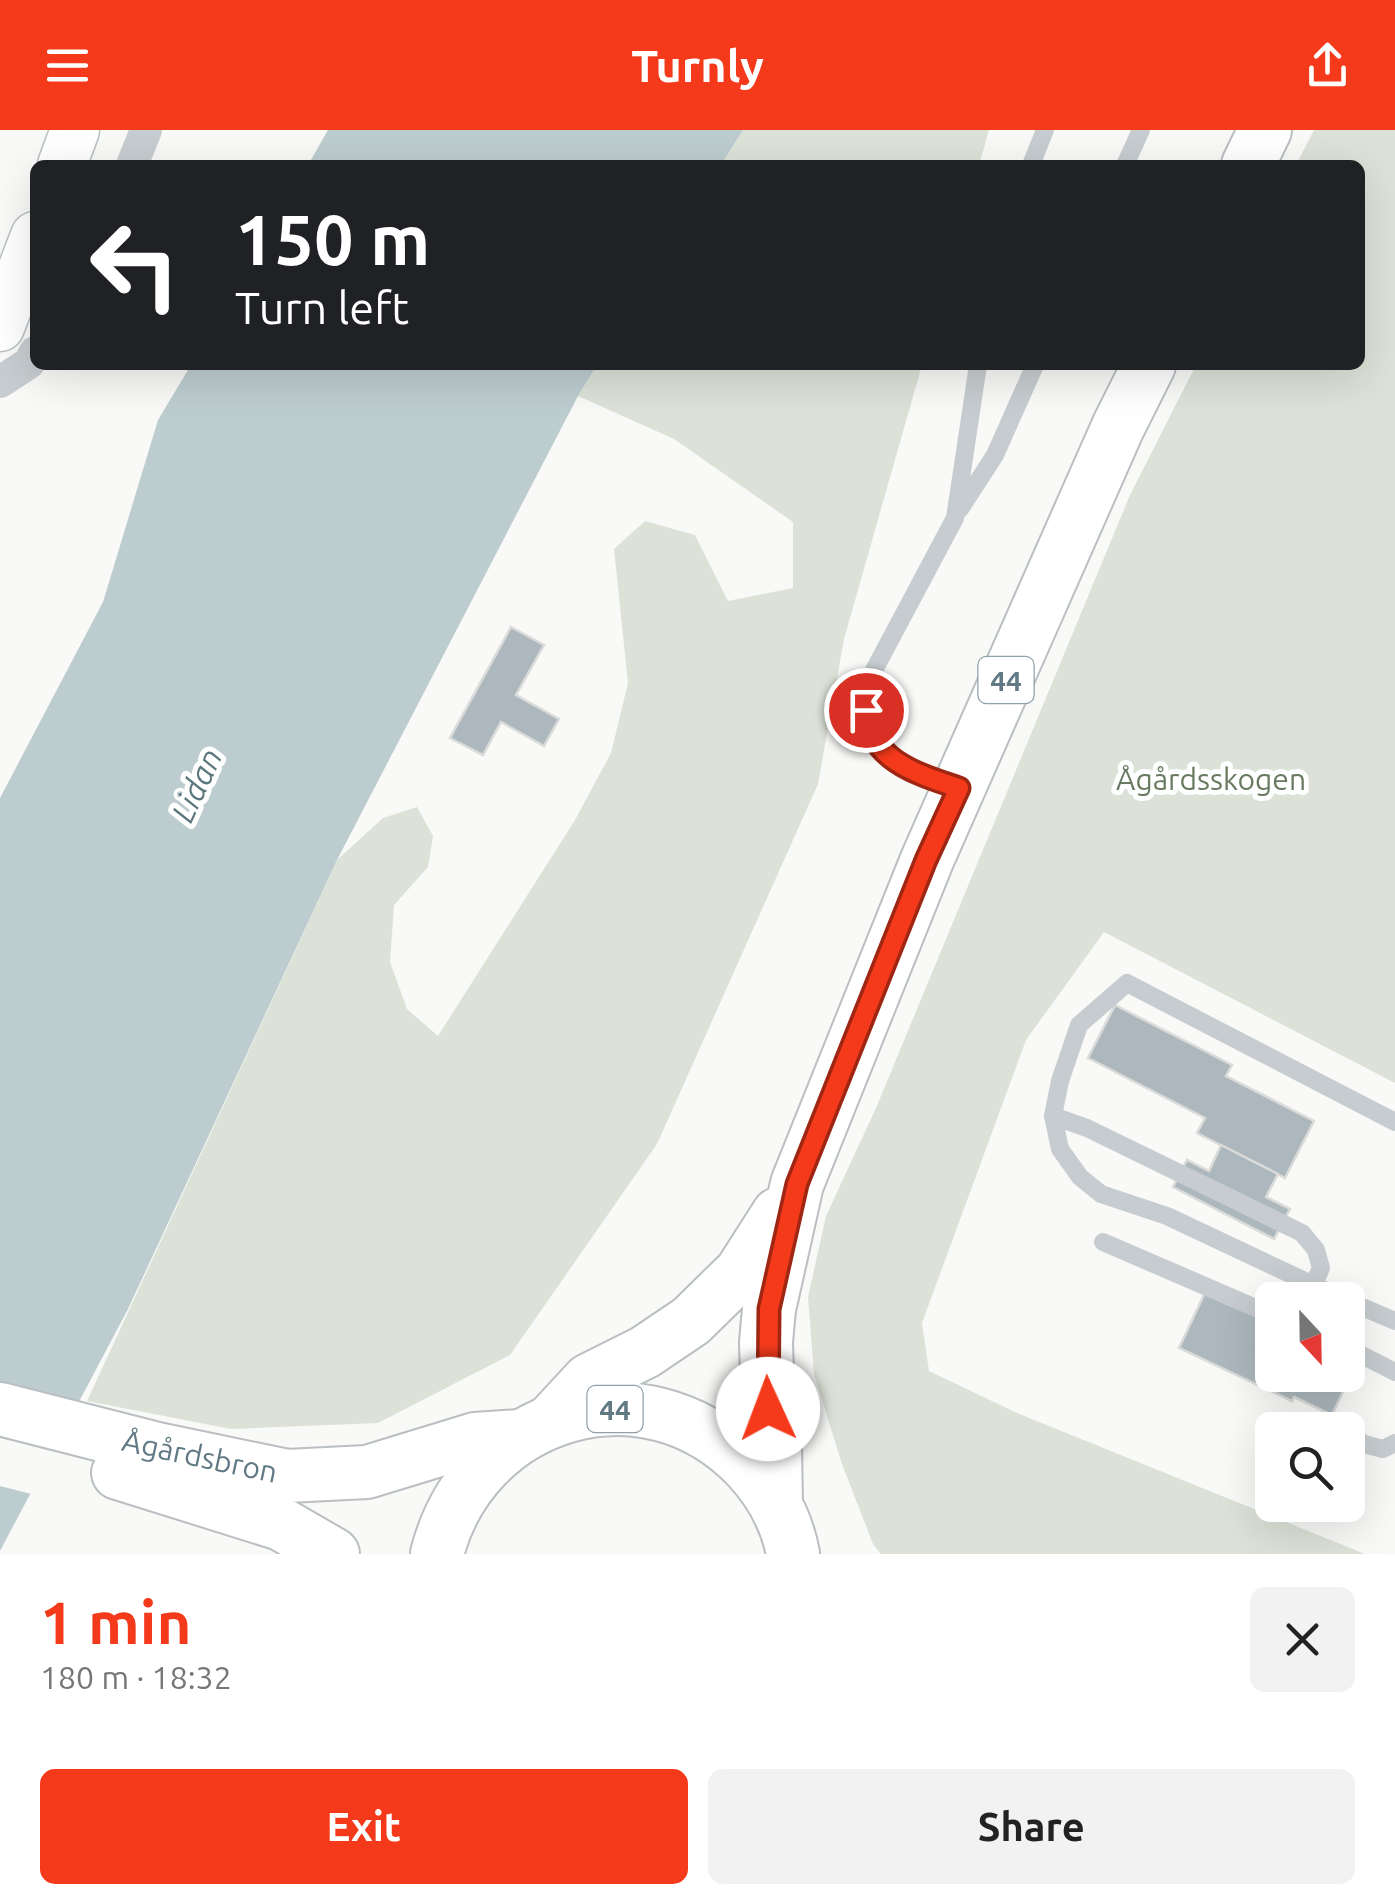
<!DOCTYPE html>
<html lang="en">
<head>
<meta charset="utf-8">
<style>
  :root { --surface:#fff; --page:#f2f2f2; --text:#222; --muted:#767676; --accent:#f53a1b }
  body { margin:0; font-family:Ubuntu,sans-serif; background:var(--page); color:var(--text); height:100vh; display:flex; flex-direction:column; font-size:38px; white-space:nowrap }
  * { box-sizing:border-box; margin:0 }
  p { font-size:32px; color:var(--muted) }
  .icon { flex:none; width:55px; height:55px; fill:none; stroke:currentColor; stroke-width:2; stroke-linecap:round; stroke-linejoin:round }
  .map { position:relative; height:1424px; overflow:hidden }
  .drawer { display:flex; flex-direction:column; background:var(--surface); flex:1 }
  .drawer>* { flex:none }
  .hud { position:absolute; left:30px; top:30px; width:1335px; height:210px; border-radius:15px; box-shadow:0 10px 40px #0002; background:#202124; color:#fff; overflow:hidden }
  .needle { width:65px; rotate:158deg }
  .tools { position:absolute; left:1255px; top:1152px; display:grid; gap:20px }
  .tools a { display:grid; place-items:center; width:110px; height:110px; border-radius:15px; background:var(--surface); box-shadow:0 10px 40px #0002; font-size:50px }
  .pin { position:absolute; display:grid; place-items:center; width:85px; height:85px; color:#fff; margin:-42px; border:5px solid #fff; border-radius:50%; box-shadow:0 2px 10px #0007 }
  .me { position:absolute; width:110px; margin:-55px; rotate:358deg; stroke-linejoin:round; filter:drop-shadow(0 0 8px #0008) }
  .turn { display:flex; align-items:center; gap:35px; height:210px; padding:0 40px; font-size:45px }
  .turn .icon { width:130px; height:130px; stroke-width:2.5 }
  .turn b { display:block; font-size:70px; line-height:85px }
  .round { display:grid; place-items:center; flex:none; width:105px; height:105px; border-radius:15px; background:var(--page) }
  .summary { display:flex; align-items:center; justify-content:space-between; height:170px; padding:0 40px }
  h1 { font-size:60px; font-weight:700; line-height:75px; color:var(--accent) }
  .cta { display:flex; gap:20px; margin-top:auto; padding:20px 40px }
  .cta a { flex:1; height:115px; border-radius:15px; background:var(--accent); color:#fff; font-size:40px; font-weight:700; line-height:115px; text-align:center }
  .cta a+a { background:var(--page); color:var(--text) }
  header { display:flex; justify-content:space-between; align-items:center; height:130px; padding:0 40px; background:var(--accent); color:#fff; font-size:45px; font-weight:700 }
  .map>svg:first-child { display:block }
  .green { fill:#dce2d7 }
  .water { fill:#bdcccf }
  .pier { fill:#f9f9f7 }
  .building { fill:#acb8bd; stroke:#dbdbd9; stroke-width:2.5 }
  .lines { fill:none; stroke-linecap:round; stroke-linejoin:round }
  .secondary-casing { stroke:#b8c0c4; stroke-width:51 }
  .primary-casing { stroke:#b9bfc2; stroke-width:56 }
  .lane { stroke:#c6cccf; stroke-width:18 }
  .street { stroke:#c6cccf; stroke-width:32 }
  .secondary { stroke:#fff; stroke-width:48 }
  .primary { stroke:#fff; stroke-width:52 }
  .route-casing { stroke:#9f2612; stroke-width:25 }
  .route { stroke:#f53a1b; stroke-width:18 }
  .labels { text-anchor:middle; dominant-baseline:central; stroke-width:10; stroke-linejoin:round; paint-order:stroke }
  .shield { fill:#fff; stroke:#90a1aa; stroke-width:2.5 }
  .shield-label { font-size:28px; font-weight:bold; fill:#617985 }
  .park-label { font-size:30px; fill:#687b61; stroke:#fff }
  .street-label { font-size:30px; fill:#617985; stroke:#fff }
  .water-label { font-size:32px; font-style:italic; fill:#5c787e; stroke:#fff }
</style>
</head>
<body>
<header><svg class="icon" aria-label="menu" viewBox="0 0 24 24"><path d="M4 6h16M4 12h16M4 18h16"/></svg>Turnly<svg class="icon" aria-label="share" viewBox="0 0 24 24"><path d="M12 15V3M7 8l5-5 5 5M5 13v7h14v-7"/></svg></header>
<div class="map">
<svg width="1395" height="1424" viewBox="0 0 1395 1424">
  <rect width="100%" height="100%" fill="#f9f9f7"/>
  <!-- green -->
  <g class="green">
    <polygon points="743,0 989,0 979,35 721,35"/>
    <polygon points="1314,0 1395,0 1395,953 1104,802 1026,910 922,1193 929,1241 1017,1283 1365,1424 881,1424 873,1414 842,1334 814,1244 808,1167 826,1086 876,978 1130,365 1196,235 1360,235 1360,35 1296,35"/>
    <polygon points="597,235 922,235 844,509 818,654 657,1014 510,1225 378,1293 231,1299 87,1271 337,730 383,688 417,677 433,706 428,737 394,775 390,832 407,879 438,906 575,690 611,623 628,553 614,419 645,391 695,405 728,471 793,458 793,392 674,309 578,266"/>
  </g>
  <!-- water -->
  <g class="water">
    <polygon points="328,0 743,0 721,35 308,35"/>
    <polygon points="191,235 597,235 578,266 337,730 128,1179 0,1421 0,668 103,472 158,290"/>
  </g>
  <!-- pier -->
  <polygon class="pier" points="0,1260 80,1282 35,1365 0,1356"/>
  <!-- building -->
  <g class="building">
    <polygon points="511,497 544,515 516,565 559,589 544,616 501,592 483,625 450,608"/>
    <polygon points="1115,875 1232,935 1226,946 1314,991 1285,1048 1197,1003 1205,988 1088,928"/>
    <polygon points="1221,1015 1278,1044 1266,1067 1290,1079 1274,1109 1173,1057 1187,1030 1209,1041"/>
    <polygon points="1210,1152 1272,1182 1272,1245 1350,1247 1332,1285 1294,1267 1292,1271 1179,1218"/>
  </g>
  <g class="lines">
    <!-- secondary casing -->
    <g class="secondary-casing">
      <g id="secondary">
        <polyline points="62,35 75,0"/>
        <polyline points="0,197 35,106"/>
      </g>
    </g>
    <!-- primary casing -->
    <g class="primary-casing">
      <g id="primary">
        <polyline points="1248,35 1265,0"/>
        <polyline points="0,1279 157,1319 287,1346 367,1342 475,1309 519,1306"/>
        <polyline points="552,1290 589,1250 645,1222 691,1191 741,1142 778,1084"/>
        <polyline points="118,1343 281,1394 333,1424"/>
        <polyline points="776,1375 775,1316 768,1279 766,1212 769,1179 797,1054 927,730 1118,297 1149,235"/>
        <path d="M437,1424c36,-142 207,-196 311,-87 23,25 39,54 45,87"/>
      </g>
    </g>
    <!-- lane -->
    <g class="lane">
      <polyline points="1031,35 1045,0"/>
      <polyline points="1125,35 1141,0"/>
      <polyline points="960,379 995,325 1035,235"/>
      <polyline points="954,656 900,636 867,602 864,559 955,388 978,235"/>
      <polyline points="1053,986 1087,998 1302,1103 1316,1120 1321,1138 1313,1156"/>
      <polyline points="1103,1112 1272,1185"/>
      <polyline points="1345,1170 1167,1086 1101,1064 1080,1047 1060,1019 1053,986 1060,951 1079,895 1127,853 1395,992"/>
      <polyline points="1348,1171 1395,1191"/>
      <polyline points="1348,1218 1395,1242"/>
      <polyline points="1299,1300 1314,1291 1334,1294 1343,1300"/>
      <polyline points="1348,1303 1364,1314 1383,1319 1395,1313"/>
    </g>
    <!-- street -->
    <g class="street">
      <polyline points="132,35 146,0"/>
      <polyline points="0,252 29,233 35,222"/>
    </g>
    <!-- secondary -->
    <use href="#secondary" class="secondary"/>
    <!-- primary -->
    <use href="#primary" class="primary"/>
  </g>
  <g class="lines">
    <!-- route casing -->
    <g class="route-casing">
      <path id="route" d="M768,1279l1,-100 28,-125 129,-324 33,-72c-42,-14 -90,-28 -93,-78"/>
    </g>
    <!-- route -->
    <use href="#route" class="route"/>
  </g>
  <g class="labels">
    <!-- shield labels -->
    <g class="shield">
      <rect x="978.5" y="527" width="55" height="46" rx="8"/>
      <rect x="587.5" y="1256" width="55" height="46" rx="8"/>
    </g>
    <g class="shield-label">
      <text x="1006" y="550">44</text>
      <text x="615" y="1279">44</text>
    </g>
    <!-- park labels -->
    <g class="park-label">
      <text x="1211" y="649">Ågårdsskogen</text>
    </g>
    <!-- street labels -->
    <g class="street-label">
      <text transform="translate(200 1326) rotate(12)">Ågårdsbron</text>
    </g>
    <!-- water labels -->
    <g class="water-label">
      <text transform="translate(196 655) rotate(-65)">Lidan</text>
    </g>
  </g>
</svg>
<div class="tools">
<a><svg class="needle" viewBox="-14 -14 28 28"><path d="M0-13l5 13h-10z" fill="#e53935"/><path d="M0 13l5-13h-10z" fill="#767676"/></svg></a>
<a><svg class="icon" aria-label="search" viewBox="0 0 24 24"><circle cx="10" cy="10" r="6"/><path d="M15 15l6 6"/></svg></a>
</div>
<div class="pin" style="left:866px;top:580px;background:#d93025"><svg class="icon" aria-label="arrive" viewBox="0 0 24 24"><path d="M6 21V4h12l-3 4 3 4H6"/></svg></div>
<svg class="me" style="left:768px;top:1279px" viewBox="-20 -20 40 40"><circle r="19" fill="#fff"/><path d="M0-13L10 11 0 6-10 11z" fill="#f53a1b"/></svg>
<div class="hud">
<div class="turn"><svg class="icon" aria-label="left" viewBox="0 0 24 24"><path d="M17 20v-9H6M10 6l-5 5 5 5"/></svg><div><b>150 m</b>Turn left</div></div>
</div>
</div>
<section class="drawer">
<div class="summary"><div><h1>1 min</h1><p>180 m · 18:32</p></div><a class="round"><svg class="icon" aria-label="close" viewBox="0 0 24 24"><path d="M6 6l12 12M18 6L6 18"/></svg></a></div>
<div class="cta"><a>Exit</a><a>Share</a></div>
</section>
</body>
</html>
